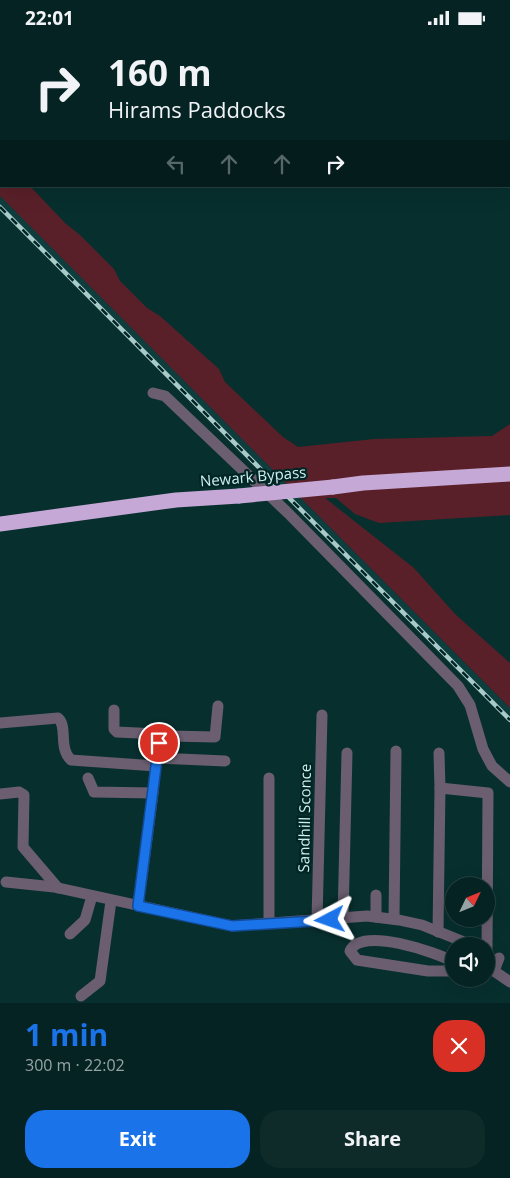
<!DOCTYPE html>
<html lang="en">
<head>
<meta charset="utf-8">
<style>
  :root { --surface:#052322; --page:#0e2b2a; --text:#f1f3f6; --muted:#97a4a5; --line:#264040; --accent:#1a73e8 }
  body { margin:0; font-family:"Open Sans",sans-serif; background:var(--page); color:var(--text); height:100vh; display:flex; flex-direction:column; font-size:19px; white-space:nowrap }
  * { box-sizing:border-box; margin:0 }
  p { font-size:16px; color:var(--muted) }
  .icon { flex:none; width:28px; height:28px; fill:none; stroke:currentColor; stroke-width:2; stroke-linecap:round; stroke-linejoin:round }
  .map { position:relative; height:968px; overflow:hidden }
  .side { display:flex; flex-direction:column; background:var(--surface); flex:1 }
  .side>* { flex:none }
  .banner { position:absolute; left:0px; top:0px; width:510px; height:152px; box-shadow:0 5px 20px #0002,0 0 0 1px var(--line); background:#052322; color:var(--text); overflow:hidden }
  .needle { width:32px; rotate:47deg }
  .fabs { position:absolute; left:445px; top:842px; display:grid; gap:10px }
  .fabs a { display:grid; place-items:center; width:50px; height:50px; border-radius:50%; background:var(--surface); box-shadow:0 5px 20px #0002,0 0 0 1px var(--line); font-size:25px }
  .pin { position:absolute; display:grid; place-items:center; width:42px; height:42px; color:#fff; margin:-21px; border:2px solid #fff; border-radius:50%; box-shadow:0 1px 5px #0007 }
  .me { position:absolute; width:55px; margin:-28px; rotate:266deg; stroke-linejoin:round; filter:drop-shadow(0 0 4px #0008) }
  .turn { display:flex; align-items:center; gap:18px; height:105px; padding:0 25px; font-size:22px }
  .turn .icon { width:65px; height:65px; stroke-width:2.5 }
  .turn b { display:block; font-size:35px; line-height:42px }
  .lanes { display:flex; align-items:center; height:48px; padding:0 25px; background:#0003; justify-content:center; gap:25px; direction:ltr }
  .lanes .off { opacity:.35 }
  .round { display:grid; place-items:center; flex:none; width:52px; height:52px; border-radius:20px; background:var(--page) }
  .head { display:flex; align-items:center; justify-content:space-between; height:85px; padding:0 25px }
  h1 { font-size:30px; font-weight:700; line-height:38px; color:var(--accent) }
  .button { display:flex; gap:10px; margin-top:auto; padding:10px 25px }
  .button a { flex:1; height:58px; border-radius:20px; background:var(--accent); color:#fff; font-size:20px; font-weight:700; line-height:58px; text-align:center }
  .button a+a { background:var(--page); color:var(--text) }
  .status { display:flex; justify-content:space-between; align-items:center; height:35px; padding:0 25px; background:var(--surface); direction:ltr }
  .status svg { height:14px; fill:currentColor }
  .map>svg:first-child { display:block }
  .built { fill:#0d3d3c }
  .green { fill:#5a2029 }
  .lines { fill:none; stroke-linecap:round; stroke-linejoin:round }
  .minor { stroke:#6a5e70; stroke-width:11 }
  .highway { stroke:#c5a8d5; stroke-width:15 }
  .rail-casing { stroke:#a8cbca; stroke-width:4.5 }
  .rail { stroke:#002524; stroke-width:2.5; stroke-dasharray:8; stroke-linecap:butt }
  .highway-bridge { stroke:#c5a8d5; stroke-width:15 }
  .route-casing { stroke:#114b97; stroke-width:12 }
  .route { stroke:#1a73e8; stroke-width:9 }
  .labels { text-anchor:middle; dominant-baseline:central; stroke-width:4.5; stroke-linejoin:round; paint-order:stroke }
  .street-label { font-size:15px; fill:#cef0ee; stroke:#002524 }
</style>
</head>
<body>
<div class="status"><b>22:01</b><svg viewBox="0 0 49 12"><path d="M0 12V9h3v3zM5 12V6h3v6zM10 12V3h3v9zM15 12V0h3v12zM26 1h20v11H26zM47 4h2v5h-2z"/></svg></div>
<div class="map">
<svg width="510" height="968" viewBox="0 0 510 968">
  <rect width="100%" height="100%" fill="#072f2e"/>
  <!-- built -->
  <polygon class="built" points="0,161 510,673 510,687 0,176"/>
  <!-- green -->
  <g class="green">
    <polygon points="0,0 510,0 510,14 509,1 1,1 0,76"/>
    <polygon points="0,127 1,151 30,151 65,188 80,200 114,234 120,246 147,273 160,281 219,334 225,347 283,402 298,412 374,404 492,401 510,389 510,480 379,488 355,479 336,463 325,463 414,533 455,579 510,628 510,673 0,161"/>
  </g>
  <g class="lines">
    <!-- minor -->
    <g class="minor">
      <polyline points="153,358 165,361 288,478 458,651 470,670 483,714 492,731 510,747"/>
      <polyline points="114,675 114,694 117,697 158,699 153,758 138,871"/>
      <path d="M0,688l58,-5c10,8 0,30 13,42l85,6"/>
      <polyline points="159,708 170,701 215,702 218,671"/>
      <polyline points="439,718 440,753"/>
      <polyline points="157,723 225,726"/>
      <polyline points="88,743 94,757 153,758"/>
      <polyline points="269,743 269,888"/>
      <polyline points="0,759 19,757 24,760 23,812 58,853"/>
      <polyline points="6,847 54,852 232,891 367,881 399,885 422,890 474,911"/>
      <polyline points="376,860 376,882"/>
      <polyline points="343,883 347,718"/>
      <polyline points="394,884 396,716"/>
      <polyline points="317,886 322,680"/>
      <polyline points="438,897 440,753 488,758 487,917"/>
      <polyline points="70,899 85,885 92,861"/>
      <polyline points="499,923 494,936 510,947"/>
      <path d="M454,927c-19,-10 -93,-36 -104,-11l7,9 71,11h26"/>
      <polyline points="81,961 100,946 111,866"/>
    </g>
    <!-- highway -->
    <g class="highway">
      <polyline points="333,452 363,448 510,439"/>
      <polyline points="0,489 176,465 239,461"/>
    </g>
    <!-- rail casing -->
    <g class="rail-casing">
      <polyline id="rail" points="0,172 510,685"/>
    </g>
    <!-- rail -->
    <use href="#rail" class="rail"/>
    <!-- highway-bridge -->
    <polyline class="highway-bridge" points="239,461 333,452"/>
  </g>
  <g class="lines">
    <!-- route casing -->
    <g class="route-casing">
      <polyline id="route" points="159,708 138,871 232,891 330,885"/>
    </g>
    <!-- route -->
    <use href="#route" class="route"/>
  </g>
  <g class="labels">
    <!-- street labels -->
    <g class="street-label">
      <text transform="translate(253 441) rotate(-5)">Newark Bypass</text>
      <text transform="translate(304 783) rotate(-89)">Sandhill Sconce</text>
    </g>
  </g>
</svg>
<div class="fabs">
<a><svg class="needle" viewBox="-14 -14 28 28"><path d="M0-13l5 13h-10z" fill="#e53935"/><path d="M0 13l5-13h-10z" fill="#97a4a5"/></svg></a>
<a><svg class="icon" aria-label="sound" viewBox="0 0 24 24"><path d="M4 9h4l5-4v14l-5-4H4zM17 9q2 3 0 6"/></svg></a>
</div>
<div class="pin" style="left:159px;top:708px;background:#d93025"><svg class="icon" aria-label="arrive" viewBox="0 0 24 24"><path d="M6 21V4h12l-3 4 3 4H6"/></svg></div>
<svg class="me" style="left:330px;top:885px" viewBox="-20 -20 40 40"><path d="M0-17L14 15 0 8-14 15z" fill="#1a73e8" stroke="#fff" stroke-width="4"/></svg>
<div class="banner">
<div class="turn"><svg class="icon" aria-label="right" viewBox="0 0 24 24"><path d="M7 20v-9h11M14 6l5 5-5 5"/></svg><div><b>160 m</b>Hirams Paddocks</div></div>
<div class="lanes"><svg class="icon off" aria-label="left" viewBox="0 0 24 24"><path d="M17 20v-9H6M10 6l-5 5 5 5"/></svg><svg class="icon off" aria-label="ahead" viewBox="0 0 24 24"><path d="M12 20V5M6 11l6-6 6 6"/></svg><svg class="icon off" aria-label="ahead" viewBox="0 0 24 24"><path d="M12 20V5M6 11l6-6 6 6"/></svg><svg class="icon" aria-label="right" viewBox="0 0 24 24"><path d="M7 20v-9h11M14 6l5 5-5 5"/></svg></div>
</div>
</div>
<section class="side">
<div class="head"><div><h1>1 min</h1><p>300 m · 22:02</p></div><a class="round" style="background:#d93025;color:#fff"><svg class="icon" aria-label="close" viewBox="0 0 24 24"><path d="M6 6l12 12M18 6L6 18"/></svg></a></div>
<div class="button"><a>Exit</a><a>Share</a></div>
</section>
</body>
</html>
